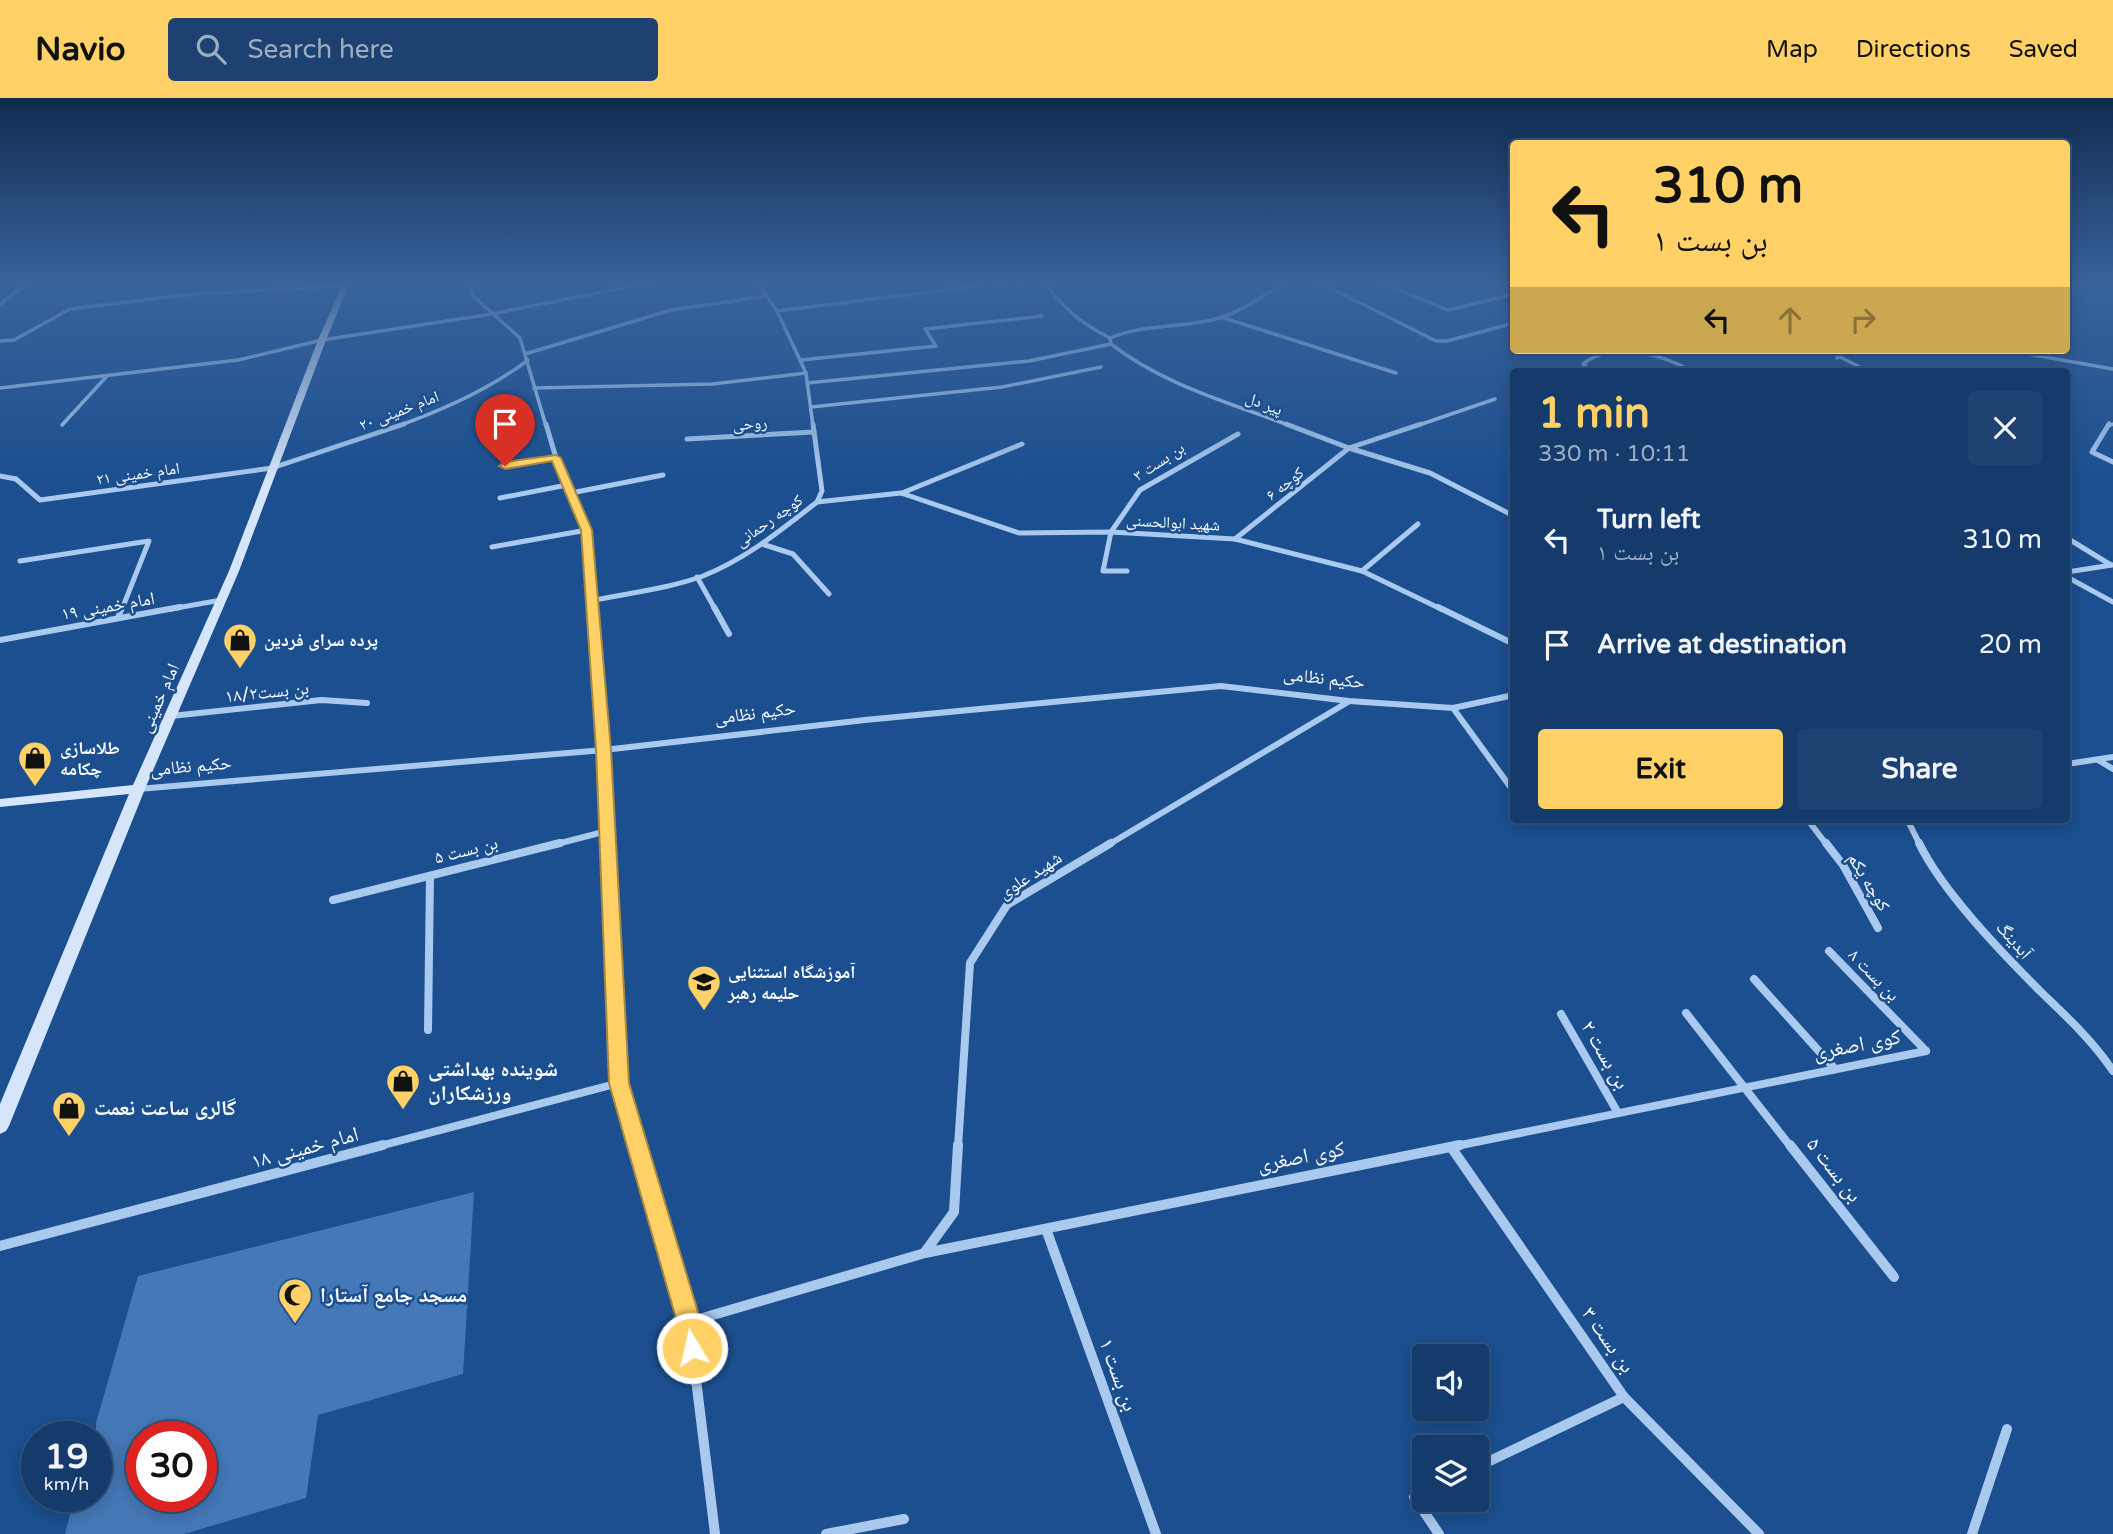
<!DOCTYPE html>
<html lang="en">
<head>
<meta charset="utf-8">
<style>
  :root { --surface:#143b6b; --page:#1d4271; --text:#f1f3f6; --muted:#9dadc1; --line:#33557e; --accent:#ffd166 }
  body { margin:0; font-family:"Varela Round","Noto Naskh Arabic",sans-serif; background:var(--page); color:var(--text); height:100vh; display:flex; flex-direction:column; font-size:26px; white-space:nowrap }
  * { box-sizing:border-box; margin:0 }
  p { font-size:23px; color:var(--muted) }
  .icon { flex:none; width:38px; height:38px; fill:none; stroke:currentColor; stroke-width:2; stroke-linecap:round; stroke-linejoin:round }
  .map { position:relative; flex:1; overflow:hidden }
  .panel { position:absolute; left:1510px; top:270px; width:560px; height:455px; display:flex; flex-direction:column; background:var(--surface); border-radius:7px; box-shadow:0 4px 18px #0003,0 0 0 2px var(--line) }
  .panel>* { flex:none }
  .guide { position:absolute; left:1510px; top:42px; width:560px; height:214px; border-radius:7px; box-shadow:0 4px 18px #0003,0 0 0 2px var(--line); background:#ffd166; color:#111; overflow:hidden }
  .buttons { position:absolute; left:1412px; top:1246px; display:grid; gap:14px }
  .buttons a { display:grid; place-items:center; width:77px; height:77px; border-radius:7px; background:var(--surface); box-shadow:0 4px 18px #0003,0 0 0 2px var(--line); font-size:35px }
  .speed { position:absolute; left:21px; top:1323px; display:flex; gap:14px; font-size:35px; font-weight:700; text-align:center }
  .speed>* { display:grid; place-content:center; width:91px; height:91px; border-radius:50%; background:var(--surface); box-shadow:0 4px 18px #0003,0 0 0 2px var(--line); line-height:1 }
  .speed small { font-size:18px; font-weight:400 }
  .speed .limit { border:10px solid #d22; background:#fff; color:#111 }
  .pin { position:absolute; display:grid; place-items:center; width:60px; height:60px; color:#fff; margin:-72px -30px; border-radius:50% 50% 50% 0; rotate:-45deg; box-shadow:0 0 7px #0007 }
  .pin .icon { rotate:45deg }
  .me { position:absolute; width:77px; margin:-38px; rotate:351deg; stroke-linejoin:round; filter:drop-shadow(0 0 5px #0008) }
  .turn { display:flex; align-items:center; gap:24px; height:147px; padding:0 28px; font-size:32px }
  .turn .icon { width:91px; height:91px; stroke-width:2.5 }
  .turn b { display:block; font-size:49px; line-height:60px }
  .lanes { display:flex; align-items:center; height:66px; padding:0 28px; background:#0003; justify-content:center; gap:35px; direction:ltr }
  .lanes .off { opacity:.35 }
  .round { display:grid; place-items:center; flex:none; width:74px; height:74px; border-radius:7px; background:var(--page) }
  .overview { display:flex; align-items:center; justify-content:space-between; height:119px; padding:0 28px }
  h1 { font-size:42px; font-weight:700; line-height:52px; color:var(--accent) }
  .button { display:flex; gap:14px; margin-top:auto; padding:14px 28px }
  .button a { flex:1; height:80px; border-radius:7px; background:var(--accent); color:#111; font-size:28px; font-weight:700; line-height:80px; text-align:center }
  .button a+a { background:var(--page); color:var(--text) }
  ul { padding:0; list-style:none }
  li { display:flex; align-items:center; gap:21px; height:105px; padding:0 28px }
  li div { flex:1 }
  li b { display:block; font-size:26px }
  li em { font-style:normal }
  header { display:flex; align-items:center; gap:42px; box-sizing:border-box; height:98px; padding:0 35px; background:var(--accent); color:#111 }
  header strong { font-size:33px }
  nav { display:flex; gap:38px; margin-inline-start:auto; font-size:24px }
  .search { width:490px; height:63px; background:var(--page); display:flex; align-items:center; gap:18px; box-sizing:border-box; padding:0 24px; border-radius:7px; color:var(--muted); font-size:26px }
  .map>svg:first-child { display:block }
  .building { fill:#4478b7; fill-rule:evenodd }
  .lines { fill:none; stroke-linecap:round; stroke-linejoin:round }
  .street-far4 { stroke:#a9c9ee; stroke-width:3.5 }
  .street-far3 { stroke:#a9c9ee; stroke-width:5 }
  .street-far2 { stroke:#a9c9ee; stroke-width:6 }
  .street-far1 { stroke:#a9c9ee; stroke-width:8 }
  .street { stroke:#a9c9ee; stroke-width:10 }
  .secondary { fill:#d6e6fa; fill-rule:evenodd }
  .route { fill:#ffd166; stroke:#a68842; stroke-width:2 }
  .labels { text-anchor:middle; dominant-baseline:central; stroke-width:5; stroke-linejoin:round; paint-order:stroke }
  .far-street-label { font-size:16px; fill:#fff; stroke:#1b4f8f }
  .street-label { font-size:18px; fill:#fff; stroke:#1b4f8f }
  .poi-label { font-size:18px; font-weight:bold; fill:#fff; stroke:#1b4f8f; text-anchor:start }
  .near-street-label { font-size:21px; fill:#fff; stroke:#1b4f8f }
  .near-poi-label { font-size:21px; font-weight:bold; fill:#fff; stroke:#1b4f8f; text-anchor:start }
</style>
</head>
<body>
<header>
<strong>Navio</strong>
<div class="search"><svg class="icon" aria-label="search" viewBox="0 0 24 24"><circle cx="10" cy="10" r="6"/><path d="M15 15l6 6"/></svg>Search here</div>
<nav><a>Map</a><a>Directions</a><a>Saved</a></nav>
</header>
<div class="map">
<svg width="2113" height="1436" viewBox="0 0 2113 1436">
  <rect width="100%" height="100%" fill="#1b4f8f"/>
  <!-- building -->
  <path class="building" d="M474,1094l-11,182 -145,41 -12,83 -122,36h-119l10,-38h21v-73l42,-147zM142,1339h59v59h-59z"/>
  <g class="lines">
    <!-- street-far4 -->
    <g class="street-far4">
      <polyline points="471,184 471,196 520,240 546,328"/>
      <polyline points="757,184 777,213 806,275 813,328"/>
      <path d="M1044,184c19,26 38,42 66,56"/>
      <path d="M1284,184c-22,15 -46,32 -72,38 -34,8 -69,4 -102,18l1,6c51,40 119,59 180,82"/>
      <polyline points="1318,184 1436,243 1447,243 1514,225"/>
      <polyline points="1379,184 1448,212 1514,196"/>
      <polyline points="0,206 30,184"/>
      <polyline points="777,213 1009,184"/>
      <polyline points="1221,219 1396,275"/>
      <polyline points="0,243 14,242 70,211 193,196 345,188"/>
      <polyline points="1826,252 1868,273"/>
      <polyline points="2005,252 2113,271"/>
      <polyline points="525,256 671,212 767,198"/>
      <polyline points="1837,260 1845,252"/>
      <polyline points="801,262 936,248 925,231 1042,218"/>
      <path d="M1592,273l-9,-7c29,-23 79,-10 108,7"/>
      <polyline points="807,285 1029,263 1111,246"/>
      <polyline points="0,290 238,262 322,242 492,216 652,184"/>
      <polyline points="534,290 712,286 806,275"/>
      <polyline points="811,309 1002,289 1101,269"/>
      <polyline points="62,327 107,278"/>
      <path d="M398,328c45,-16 92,-37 130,-66"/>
      <polyline points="1416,328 1495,301"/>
      <polyline points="2108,328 2113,326"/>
    </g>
    <!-- street-far3 -->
    <g class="street-far3">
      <polyline points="546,326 556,360 587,432 593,511"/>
      <polyline points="1286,326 1349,350 1430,375 1514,418"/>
      <polyline points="2109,326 2092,354 2113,364"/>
      <polyline points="687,341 814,334"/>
      <polyline points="505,367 556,360"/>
      <polyline points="0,378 16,381"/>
      <polyline points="16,381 40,402 272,370 404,326"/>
      <polyline points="571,395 663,377"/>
      <polyline points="902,395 1022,346"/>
      <polyline points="500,400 567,387"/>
      <polyline points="817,404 901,395 1019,435 1111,434 1235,441 1362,473 1441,511"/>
      <polyline points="2067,440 2111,467"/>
      <polyline points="1235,441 1349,350 1421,326"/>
      <polyline points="762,446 793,456 829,496"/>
      <polyline points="492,449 587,432"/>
      <polyline points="20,463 149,443 122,511"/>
      <polyline points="1127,473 1103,473 1111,434 1140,392 1238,336"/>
      <polyline points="1362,473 1418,426"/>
      <polyline points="2067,474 2112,467"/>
      <polyline points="697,479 715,511"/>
      <polyline points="2067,479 2113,504"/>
      <path d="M591,503c37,-8 76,-12 112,-25 43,-17 78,-46 114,-74l5,-11 -9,-67"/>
      <polyline points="171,511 221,502"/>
    </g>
    <!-- street-far2 -->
    <g class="street-far2">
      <polyline points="593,509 608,747"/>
      <polyline points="714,509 729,536"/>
      <polyline points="1438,509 1514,546"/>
      <polyline points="118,520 122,509"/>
      <polyline points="0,542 180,509"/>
      <polyline points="1453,610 1514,694"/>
      <polyline points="171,618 321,602 367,605"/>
      <polyline points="2098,662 2113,671"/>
      <polyline points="2067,666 2113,659"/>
      <polyline points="138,691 604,652 865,622 1221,588 1349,603 1453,610 1514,597"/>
      <polyline points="1807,721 1827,747"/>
      <polyline points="1907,721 1920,747"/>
      <polyline points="553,747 607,733"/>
      <polyline points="1108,747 1348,604"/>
    </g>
    <!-- street-far1 -->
    <g class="street-far1">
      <polyline points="608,745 619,985 638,1049"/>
      <polyline points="1826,745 1843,767 1878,830"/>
      <path d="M1919,745c23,48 83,110 122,149 26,25 52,49 72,79"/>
      <polyline points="333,802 560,745"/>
      <polyline points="1829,853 1926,953"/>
      <polyline points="1754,881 1835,971"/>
      <polyline points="1686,915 1791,1049"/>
      <polyline points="1561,916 1618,1015"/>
      <polyline points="428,932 430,778"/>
      <polyline points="376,1049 619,985"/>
      <polyline points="958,1049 970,865 1007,807 1111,745"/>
      <polyline points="1451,1049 1926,953"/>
    </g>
    <!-- street -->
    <g class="street">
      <polyline points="637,1047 689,1224 715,1436"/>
      <polyline points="1790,1047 1894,1179"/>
      <polyline points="1451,1049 1624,1299 1759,1436"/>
      <polyline points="1046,1131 1156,1436"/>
      <polyline points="0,1148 383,1047"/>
      <polyline points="925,1154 954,1114 958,1047"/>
      <polyline points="689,1224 925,1155 1460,1047"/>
      <polyline points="1477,1369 1624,1299"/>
      <polyline points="1424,1394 1414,1399 1439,1436"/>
      <polyline points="826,1436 904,1421"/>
      <polyline points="1972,1436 2007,1331"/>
    </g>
    <!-- secondary -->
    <polygon class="secondary" points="344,184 350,184 326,242 239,473 145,691 9,1028 6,1033 0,1036 0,1006 129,696 0,709 0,701 133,687 229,473 318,242"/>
  </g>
  <!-- sky -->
  <linearGradient id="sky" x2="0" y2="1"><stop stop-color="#0f2b4f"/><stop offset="0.48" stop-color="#39639b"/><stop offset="1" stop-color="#39639b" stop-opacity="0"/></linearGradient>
  <rect width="2113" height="385" fill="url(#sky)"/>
  <!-- route -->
  <polygon class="route" points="556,357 561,360 592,432 611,652 629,985 701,1224 704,1250 701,1259 692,1262 684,1259 677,1224 609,985 596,652 581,432 552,363 505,371 499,368 505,364"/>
  <!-- icons -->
  <defs>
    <g id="shop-pin" transform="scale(1.75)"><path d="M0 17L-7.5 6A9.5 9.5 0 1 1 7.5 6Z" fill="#ffd166" stroke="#1b4f8f"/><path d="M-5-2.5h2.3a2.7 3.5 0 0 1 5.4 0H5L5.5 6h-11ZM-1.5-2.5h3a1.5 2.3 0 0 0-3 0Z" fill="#111"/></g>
    <g id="school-pin" transform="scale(1.75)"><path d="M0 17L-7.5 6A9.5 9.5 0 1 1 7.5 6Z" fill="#ffd166" stroke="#1b4f8f"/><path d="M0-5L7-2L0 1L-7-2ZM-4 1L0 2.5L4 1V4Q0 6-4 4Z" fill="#111"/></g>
    <g id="mosque-pin" transform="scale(1.75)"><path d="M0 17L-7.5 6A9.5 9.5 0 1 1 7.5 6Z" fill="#ffd166" stroke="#1b4f8f"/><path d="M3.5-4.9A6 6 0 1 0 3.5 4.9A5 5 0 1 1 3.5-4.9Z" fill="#111"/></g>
  </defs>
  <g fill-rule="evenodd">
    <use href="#shop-pin" x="240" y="542"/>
    <use href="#shop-pin" x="35" y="660"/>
    <use href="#school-pin" x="704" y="884"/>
    <use href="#shop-pin" x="403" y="983"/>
    <use href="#shop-pin" x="69" y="1010"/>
    <use href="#mosque-pin" x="295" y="1197"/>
  </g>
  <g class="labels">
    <!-- far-street labels -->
    <g class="far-street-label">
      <text transform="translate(1264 306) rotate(21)">پیر دل</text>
      <text transform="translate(399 313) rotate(-21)">امام خمینی ۲۰</text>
      <text transform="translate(750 326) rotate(-4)">روحی</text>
      <text transform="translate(1159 364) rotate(-33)">بن بست ۳</text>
      <text transform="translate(138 376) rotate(-8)">امام خمینی ۲۱</text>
      <text transform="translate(1285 386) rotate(-38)">کوچه ۶</text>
      <text transform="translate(769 423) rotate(-35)">کوچه رحمانی</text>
      <text transform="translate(1173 425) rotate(3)">شهید ابوالحسنی</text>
    </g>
    <!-- street labels -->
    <g class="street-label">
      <text transform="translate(108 508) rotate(-10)">امام خمینی ۱۹</text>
      <text transform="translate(1324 580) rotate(6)">حکیم نظامی</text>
      <text transform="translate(267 594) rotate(-6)">بن بست۱۸/۲</text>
      <text transform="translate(159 600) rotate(-66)">امام خمینی</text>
      <text transform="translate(755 615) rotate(-7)">حکیم نظامی</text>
      <text transform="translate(191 668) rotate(-5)">حکیم نظامی</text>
      <text transform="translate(466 752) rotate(-14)">بن بست ۵</text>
      <text transform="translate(1030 777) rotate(-33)">شهید علوی</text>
      <text transform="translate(1869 784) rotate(59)">کوچه یکم</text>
      <text transform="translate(2014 842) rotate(49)">آبدینگ</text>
      <text transform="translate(1874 877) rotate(46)">بن بست ۸</text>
    </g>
    <!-- poi labels -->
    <g class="poi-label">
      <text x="264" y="542">پرده سرای فردین</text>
      <text x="60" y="650">طلاسازی<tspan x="60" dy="21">چکامه</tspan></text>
      <text x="728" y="874">آموزشگاه استثنایی<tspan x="728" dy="21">حلیمه رهبر</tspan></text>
    </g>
    <!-- near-street labels -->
    <g class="near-street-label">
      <text transform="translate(1857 947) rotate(-11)">کوی اصغری</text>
      <text transform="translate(1605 957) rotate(60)">بن بست ۲</text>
      <text transform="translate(305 1050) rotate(-15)">امام خمینی ۱۸</text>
      <text transform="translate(1301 1059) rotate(-11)">کوی اصغری</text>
      <text transform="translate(1834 1072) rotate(52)">بن بست ۵</text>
      <text transform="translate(1608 1242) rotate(55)">بن بست ۳</text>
      <text transform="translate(1118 1277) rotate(70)">بن بست ۱</text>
    </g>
    <!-- near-poi labels -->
    <g class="near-poi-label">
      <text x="428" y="971">شوینده بهداشتی<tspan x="428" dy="24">ورزشکاران</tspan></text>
      <text x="94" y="1010">گالری ساعت نعمت</text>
      <text x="320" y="1197">مسجد جامع آستارا</text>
    </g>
  </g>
</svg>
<div class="buttons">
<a><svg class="icon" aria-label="sound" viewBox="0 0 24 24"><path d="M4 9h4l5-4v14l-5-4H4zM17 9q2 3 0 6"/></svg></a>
<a><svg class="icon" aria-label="layers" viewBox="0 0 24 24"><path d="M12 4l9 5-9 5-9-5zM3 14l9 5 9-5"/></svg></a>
</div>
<div class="speed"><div>19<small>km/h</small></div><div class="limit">30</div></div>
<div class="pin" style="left:505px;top:368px;background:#d93025"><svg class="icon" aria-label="arrive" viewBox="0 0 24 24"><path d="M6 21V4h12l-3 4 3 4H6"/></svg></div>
<svg class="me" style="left:692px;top:1250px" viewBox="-20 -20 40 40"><circle r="17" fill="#ffd166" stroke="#fff" stroke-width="3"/><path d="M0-11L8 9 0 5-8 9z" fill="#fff"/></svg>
<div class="guide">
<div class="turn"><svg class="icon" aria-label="left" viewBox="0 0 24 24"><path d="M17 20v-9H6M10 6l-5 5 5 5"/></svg><div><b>310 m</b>بن بست ۱</div></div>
<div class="lanes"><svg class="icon" aria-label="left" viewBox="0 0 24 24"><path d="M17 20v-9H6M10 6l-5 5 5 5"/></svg><svg class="icon off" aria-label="ahead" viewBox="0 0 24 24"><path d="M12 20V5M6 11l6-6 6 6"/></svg><svg class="icon off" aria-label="right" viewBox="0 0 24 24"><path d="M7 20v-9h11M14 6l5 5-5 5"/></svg></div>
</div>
<section class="panel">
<div class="overview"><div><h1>1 min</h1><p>330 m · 10:11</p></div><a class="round"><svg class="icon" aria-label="close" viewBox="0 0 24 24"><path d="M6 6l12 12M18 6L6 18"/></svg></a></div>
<ul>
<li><svg class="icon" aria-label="left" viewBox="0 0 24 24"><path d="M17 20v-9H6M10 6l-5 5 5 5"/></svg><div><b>Turn left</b><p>بن بست ۱</p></div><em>310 m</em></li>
<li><svg class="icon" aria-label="arrive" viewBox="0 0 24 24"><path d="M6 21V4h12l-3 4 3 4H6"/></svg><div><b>Arrive at destination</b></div><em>20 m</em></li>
</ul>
<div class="button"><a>Exit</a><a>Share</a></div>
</section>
</div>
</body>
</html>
